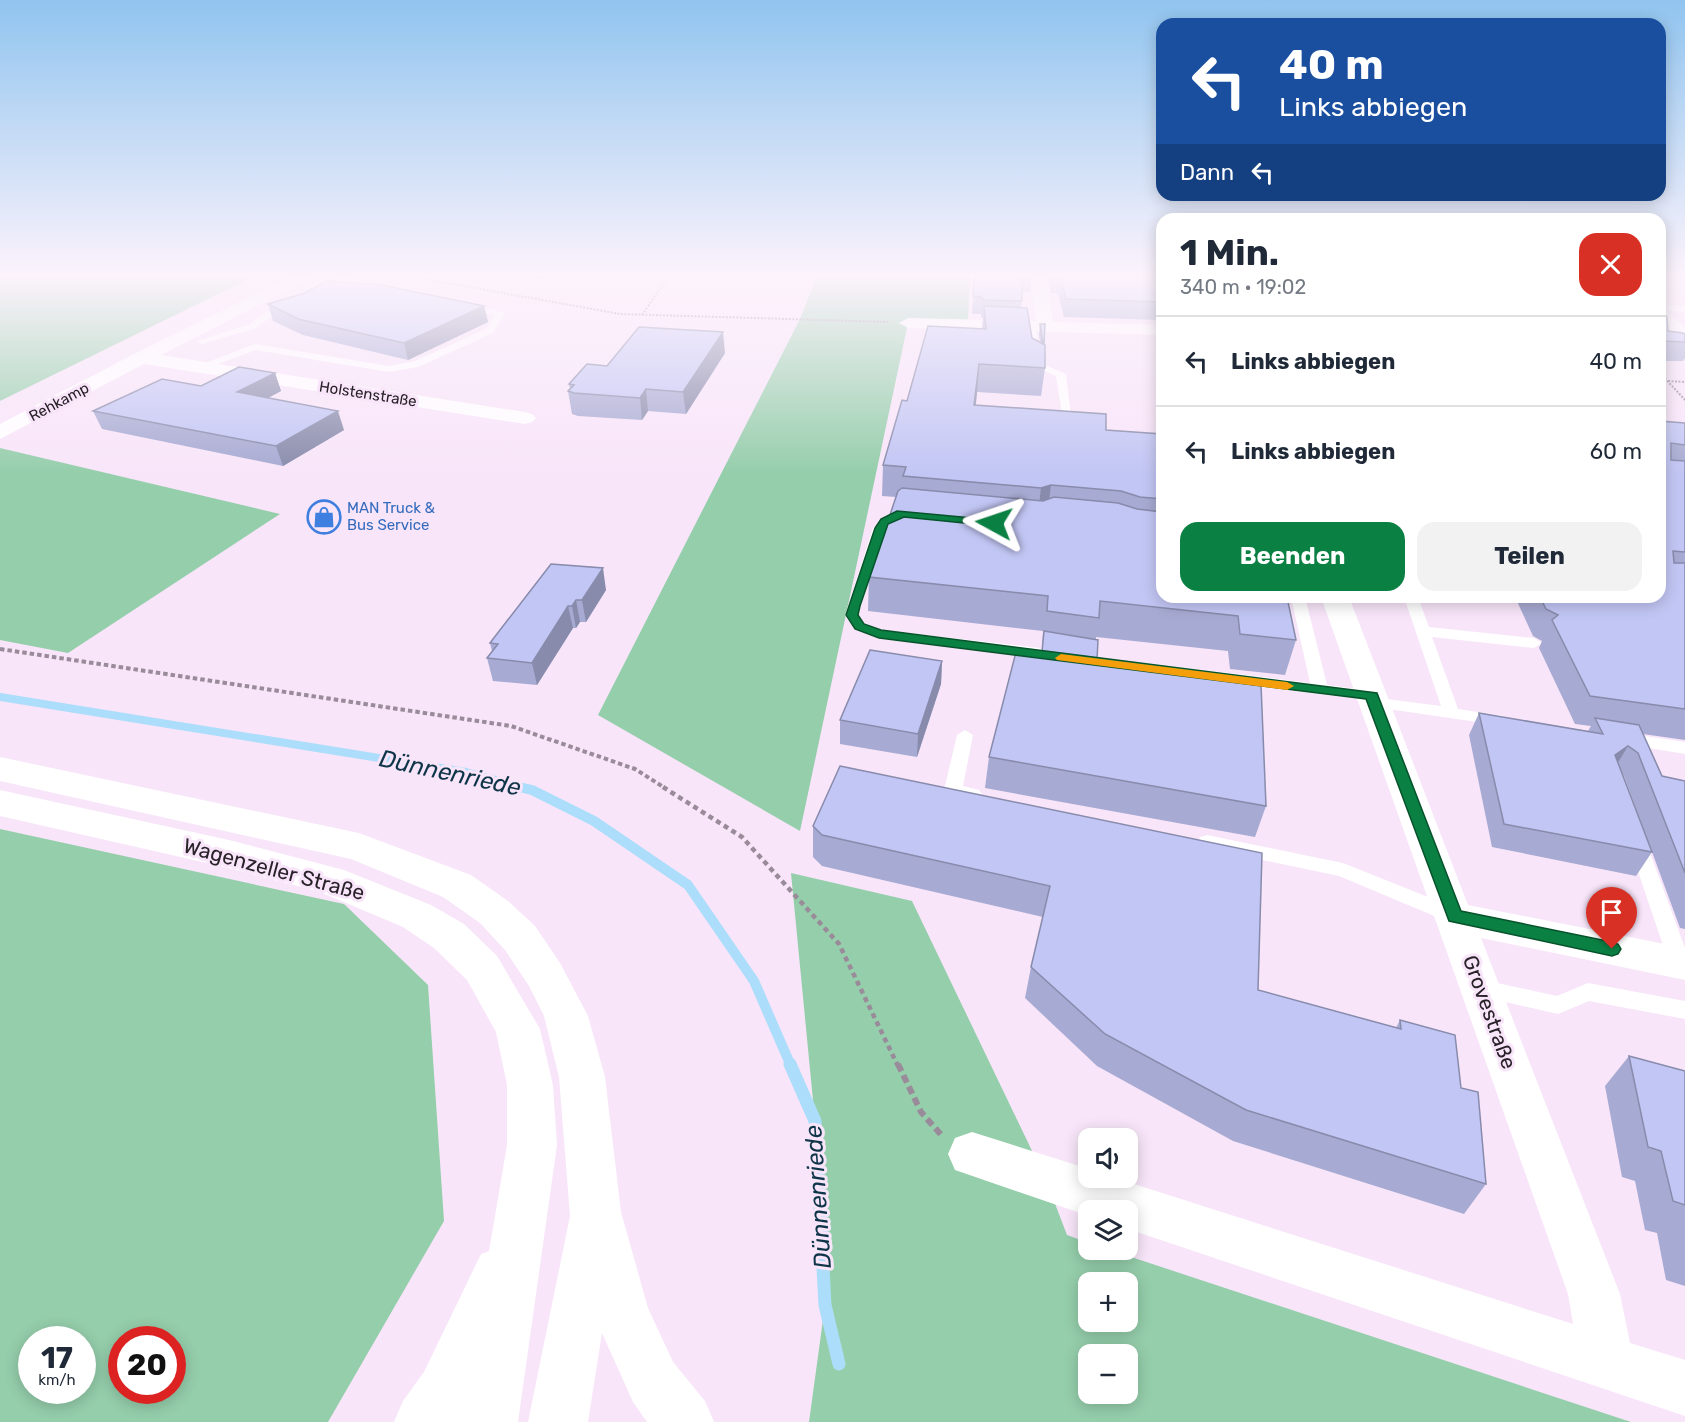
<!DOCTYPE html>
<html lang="de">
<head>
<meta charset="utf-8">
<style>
  :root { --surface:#fff; --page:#f2f2f3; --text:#1f2937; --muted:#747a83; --line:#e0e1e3; --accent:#0b8043 }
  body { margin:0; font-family:Rubik,sans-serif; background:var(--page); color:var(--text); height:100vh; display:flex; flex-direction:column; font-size:22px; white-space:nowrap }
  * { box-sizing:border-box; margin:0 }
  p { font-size:20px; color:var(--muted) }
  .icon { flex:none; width:33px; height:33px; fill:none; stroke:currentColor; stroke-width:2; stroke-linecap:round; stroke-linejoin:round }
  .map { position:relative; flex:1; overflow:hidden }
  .sheet { position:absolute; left:1156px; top:213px; width:510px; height:390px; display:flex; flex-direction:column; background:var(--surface); border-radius:18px; box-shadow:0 3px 15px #0003 }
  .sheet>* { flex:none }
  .banner { position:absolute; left:1156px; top:18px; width:510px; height:183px; border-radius:18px; box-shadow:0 3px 15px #0003; background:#1a4fa0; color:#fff; overflow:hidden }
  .fabs { position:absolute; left:1078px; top:1128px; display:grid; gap:12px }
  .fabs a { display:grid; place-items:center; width:60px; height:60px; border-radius:12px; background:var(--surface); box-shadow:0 3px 15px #0003; font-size:30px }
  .speed { position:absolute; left:18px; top:1326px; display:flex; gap:12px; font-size:30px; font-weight:700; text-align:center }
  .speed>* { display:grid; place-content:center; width:78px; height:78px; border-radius:50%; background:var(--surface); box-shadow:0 3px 15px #0003; line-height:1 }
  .speed small { font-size:15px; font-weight:400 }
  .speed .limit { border:9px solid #d22; background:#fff; color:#111 }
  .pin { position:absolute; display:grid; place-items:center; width:51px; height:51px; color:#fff; margin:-62px -26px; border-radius:50% 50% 50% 0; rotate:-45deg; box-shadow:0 0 6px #0007 }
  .pin .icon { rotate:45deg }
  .me { position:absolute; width:66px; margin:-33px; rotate:275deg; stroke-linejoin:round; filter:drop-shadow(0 0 4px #0008) }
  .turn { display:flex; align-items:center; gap:21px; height:126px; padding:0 24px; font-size:27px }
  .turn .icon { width:78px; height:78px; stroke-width:2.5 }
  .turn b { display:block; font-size:42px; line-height:51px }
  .then { display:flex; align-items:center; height:57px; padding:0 24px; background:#0003; gap:12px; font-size:22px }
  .round { display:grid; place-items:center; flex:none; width:63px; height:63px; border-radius:18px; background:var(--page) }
  .head { display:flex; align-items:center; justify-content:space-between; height:102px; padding:0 24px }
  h1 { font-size:36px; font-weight:700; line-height:45px }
  .button { display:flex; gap:12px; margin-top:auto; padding:12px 24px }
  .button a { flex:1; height:69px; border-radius:18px; background:var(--accent); color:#fff; font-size:24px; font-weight:700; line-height:69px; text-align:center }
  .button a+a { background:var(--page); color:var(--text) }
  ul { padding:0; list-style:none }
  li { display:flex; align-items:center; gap:18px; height:90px; padding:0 24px; border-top:2px solid var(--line) }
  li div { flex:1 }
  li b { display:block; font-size:22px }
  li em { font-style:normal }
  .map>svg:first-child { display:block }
  .green { fill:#95ceab; fill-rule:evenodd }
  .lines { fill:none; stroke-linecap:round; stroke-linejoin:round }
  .stream-far2 { stroke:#acddfa; stroke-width:8 }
  .stream-far1 { stroke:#acddfa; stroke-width:10 }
  .stream { stroke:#acddfa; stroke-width:13 }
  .path-far3 { stroke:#998b99; stroke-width:2; stroke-dasharray:2 1.5; stroke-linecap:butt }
  .path-far2 { stroke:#998b99; stroke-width:4; stroke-dasharray:4.5 3; stroke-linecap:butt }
  .path-far1 { stroke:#998b99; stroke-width:4.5; stroke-dasharray:5 4; stroke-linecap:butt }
  .path { stroke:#998b99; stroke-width:6; stroke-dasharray:8 4.5; stroke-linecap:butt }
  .service { fill:#fff; fill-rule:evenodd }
  .minor { fill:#fff; fill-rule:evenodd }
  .tertiary { fill:#fff; fill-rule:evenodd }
  .secondary { fill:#fff; fill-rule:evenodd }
  .wall { fill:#a7aad2 }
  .shaded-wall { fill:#888bab }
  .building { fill:#c2c6f4; stroke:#888bab; stroke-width:1.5 }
  .route { fill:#0b8043; stroke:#07532c; stroke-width:1.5 }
  .slow { fill:#f59e0b }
  .labels { text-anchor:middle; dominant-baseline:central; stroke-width:6; stroke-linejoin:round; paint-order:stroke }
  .far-street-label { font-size:15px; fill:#292229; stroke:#f8e5f9 }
  .far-shop-label { font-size:15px; fill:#366cbe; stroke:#f8e5f9; text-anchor:start }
  .near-street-label { font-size:21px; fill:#292229; stroke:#f8e5f9 }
  .near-water-label { font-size:24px; font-style:italic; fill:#0f3549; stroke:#f8e5f9 }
</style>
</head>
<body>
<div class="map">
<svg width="1685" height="1422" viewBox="0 0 1685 1422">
  <rect width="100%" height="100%" fill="#f8e5f9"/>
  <!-- green -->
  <g class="green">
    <polygon points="0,274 259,274 0,401"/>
    <polygon points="818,274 970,274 968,321 908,323 800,831 598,715 800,319"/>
    <polygon points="0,448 280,514 68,653 0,640"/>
    <path d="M0,829l344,75 84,81 16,236 -116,201h-328zM32,1340h50v50h-50zM122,1340h50v50h-50z"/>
    <path d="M791,873l121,28 134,279 21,55 22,8v7h21l521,172h-822l16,-117 -10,-184zM1089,1282h39v40h-39zM1089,1354h39v40h-39z"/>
  </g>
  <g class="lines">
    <!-- stream-far2 -->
    <polyline class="stream-far2" points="0,697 466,772 525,788"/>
    <!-- stream-far1 -->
    <polyline class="stream-far1" points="519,787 532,790 594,821 688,885 754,981 791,1066"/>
    <!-- stream -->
    <polyline class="stream" points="790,1064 815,1121 825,1305 839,1364"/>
    <!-- path-far3 -->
    <g class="path-far3">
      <polyline points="397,274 620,314 888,322"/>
      <polyline points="642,315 670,274"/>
      <polyline points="1660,373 1685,400"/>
      <polyline points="1668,381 1685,382"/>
    </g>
    <!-- path-far2 -->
    <polyline class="path-far2" points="0,649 511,726 635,769 665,788"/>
    <!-- path-far1 -->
    <polyline class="path-far1" points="663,787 742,837 839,944 898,1066"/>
    <!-- path -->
    <polyline class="path" points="898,1064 921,1112 943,1137"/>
    <!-- service -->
    <g class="service">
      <polygon points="316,274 336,274 362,281 334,294 331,293 331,289 349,282"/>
      <polygon points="464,303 505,313 493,333 418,367 389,372 256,350 204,369 195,367 255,344 389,366 415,361 486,329 495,315 461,308 460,306"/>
      <polygon points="290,304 293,305 293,309 271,317 256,328 202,344 197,341 250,324 265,313"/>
      <polygon points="1660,304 1685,306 1685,312 1660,310"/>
      <polygon points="1030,323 1035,326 1041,363 1066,374 1071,416 1062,414 1056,376 1031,365 1025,326"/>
      <polygon points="897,510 915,512 916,515 910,519 900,518 886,530 861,606 859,615 864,623 882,630 1039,648 1044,650 1047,653 1044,656 879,639 854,629 845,615 873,528"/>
      <polygon points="1291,597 1305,597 1327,685 1372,691 1378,692 1379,698 1441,706 1404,597 1418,597 1429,627 1534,638 1542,643 1534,648 1432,637 1458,709 1504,716 1506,720 1504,724 1498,725 1374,707 1368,706 1367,700 1138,672 1130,667 1138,662 1310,683"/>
      <polygon points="965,730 973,735 963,786 979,790 982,794 979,798 973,800 947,794 944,790 957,735"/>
      <polygon points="1624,733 1685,742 1685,754 1618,743 1615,739"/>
      <polygon points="1207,835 1343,863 1458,909 1461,915 1458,921 1451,923 1339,876 1200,847 1198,842 1200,837"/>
      <polygon points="1637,835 1644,837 1646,842 1685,948 1685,970 1673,969 1669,963 1628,842 1630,837"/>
      <polygon points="1483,980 1557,996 1588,983 1685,1001 1685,1019 1589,1001 1558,1014 1475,995 1472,989 1475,983"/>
    </g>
    <!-- minor -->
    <g class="minor">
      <polygon points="297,274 319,274 161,355 525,412 532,414 536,418 532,422 525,424 144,364 0,439 0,424 134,354"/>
      <polygon points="1030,274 1046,274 1053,322 1162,325 1162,335 908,328 899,323 908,318 1036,321"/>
      <polygon points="1321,597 1349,597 1468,905 1685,948 1685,980 1481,938 1620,1294 1630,1343 1685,1360 1685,1416 1128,1229 1128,1210 1089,1210 1089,1216 955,1170 948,1154 955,1138 972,1132 1089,1169 1089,1178 1115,1178 1573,1324 1568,1294"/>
    </g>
    <!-- tertiary -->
    <polygon class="tertiary" points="1660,309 1666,310 1685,328 1685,344 1678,342 1660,325"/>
    <!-- secondary -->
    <g class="secondary">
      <polygon points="0,757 359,833 471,875 508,901 535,926 560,963 588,1016 605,1077 621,1212 648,1308 673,1362 705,1401 714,1422 647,1422 633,1402 602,1333 588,1422 528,1422 570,1216 559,1077 544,1016 529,986 505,950 480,923 443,897 351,859 0,781"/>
      <polygon points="0,790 229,840 344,870 431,905 464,924 497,956 540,1029 553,1085 557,1145 518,1422 394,1422 403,1401 424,1372 481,1254 489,1251 507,1145 507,1085 496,1032 467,980 434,948 403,927 320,892 229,868 0,816"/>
    </g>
  </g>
  <!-- wall -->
  <g class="wall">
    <polygon points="493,274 553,274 549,279 494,277"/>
    <polygon points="971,274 1032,274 1030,292 1022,291 1021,308 1032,338 1040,342 1039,335 1040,324 1044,344 1045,368 1041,396 977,392 976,405 1106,430 1162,434 1162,597 1287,597 1296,640 1285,675 1230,669 1228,651 1096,637 1096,639 1097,660 1266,806 1255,837 985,788 989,757 1042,651 1043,631 868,611 869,577 896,497 882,496 883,465 907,401 982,329 983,318 981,317 981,314 972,314 975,277 971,277"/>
    <polygon points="1047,274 1162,274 1162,320 1064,317 1058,293 1051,293"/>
    <polygon points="268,304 484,306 488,322 408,360 303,335 273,321"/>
    <polygon points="1660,310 1668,331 1685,334 1685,358 1683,361 1660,361"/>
    <polygon points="725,353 686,414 648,411 642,420 578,416 572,414 568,391 570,389 569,384 607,366"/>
    <polygon points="275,373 281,391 268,398 344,430 283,466 102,429 93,411 201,386"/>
    <polygon points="1660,421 1685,423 1685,740 1643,734 1662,776 1685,781 1685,929 1680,928 1624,776 1623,775 1652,852 1636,876 1492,847 1469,735 1479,713 1588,731 1591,726 1575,724 1539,648 1542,641 1533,636 1515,597 1660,597"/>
    <polygon points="551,564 606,590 586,622 580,622 576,628 573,628 537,685 493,681 487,658 492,651 490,643"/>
    <polygon points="942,661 941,684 917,757 840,744 840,720"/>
    <polygon points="840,766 1258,990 1396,1028 1400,1020 1461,1088 1486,1184 1464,1214 1233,1141 1097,1066 1025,998 1031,967 1043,917 822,866 813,857 813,826"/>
    <polygon points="1629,1056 1685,1071 1685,1286 1666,1280 1657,1233 1645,1230 1635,1181 1622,1177 1605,1086"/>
  </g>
  <!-- shaded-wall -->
  <g class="shaded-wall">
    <polygon points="548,274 553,274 549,279"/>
    <polygon points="484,306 488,322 408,360 404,343"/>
    <polygon points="723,332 725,353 686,414 683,392"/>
    <polygon points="979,364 977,392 972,435 974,405"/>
    <polygon points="275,373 281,391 244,411 237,392"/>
    <polygon points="646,389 648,411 642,420 640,398"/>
    <polygon points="338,411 344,430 283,466 276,446"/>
    <polygon points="1051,485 1047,517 1037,521 1041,488"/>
    <polygon points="603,568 606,590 586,622 582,600"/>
    <polygon points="576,600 580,622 576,628 572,606"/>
    <polygon points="568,606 573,628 537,685 532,663"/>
    <polygon points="942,661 941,684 917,757 918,734"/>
    <polygon points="1628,746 1614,769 1615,755"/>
  </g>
  <!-- building -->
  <g class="building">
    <polygon points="975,274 1022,274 1022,301 983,300 982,297 973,296"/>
    <polygon points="1053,274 1162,274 1162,302 1066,299 1060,276 1053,276"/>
    <polygon points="327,281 382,285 484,306 404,343 298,319 268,304 305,293"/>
    <polygon points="984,306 1027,308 1032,338 1045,345 1045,368 979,364 974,405 1106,414 1106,430 1162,434 1162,499 1140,497 1121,491 1051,485 1041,488 903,476 906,467 883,465 902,400 907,401 928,326 986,329"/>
    <polygon points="1660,310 1667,317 1668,331 1683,333 1685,334 1685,342 1660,341"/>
    <polygon points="1040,324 1045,324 1044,344 1043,344"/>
    <polygon points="639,327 723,332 683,392 646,389 640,398 574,393 568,391 574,385 569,384 587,364 607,366"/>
    <polygon points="239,367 275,373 237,392 338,411 276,446 93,411 162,379 201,386"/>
    <polygon points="1660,421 1685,423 1685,445 1671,443 1671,460 1685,461 1685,552 1673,551 1674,563 1685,563 1685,709 1590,696 1552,620 1558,615 1546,609 1540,597 1660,597"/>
    <polygon points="902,488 1043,501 1054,497 1118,503 1137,509 1162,512 1162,597 1287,597 1296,640 1240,634 1238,616 1100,601 1099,618 1047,611 1048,596 869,577 898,491"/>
    <polygon points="551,564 603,568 582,600 576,600 572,606 568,606 532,663 487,658 498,644 490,643"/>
    <polygon points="1044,631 1098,640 1097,660 1261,685 1266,806 989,757 1017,648 1042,652"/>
    <polygon points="870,650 942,661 918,734 840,720"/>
    <polygon points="1479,713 1603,734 1595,718 1639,725 1662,776 1685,781 1685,873 1638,753 1628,746 1615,755 1652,852 1504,824"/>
    <polygon points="840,766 1262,853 1258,990 1401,1029 1400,1020 1455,1035 1461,1088 1478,1092 1486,1184 1246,1110 1105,1034 1031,967 1050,886 822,835 813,826"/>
    <polygon points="1629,1056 1685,1071 1685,1205 1673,1201 1661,1151 1648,1147"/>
  </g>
  <!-- sky -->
  <linearGradient id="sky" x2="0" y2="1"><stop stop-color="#90c4ef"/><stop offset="0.58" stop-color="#fcf3fc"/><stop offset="1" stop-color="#fcf3fc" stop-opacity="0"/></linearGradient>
  <rect width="1685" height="474" fill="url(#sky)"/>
  <!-- route -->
  <polygon class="route" points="897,511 994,520 999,523 994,526 904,517 888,524 860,606 858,615 864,624 881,630 1377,693 1461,911 1612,942 1618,944 1621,949 1618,954 1612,956 1449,921 1366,699 879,638 855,629 846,615 875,528 881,519"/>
  <!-- slow -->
  <polygon class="slow" points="1061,654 1287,682 1294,686 1287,690 1057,660 1055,658"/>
  <!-- icons -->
  <defs>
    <g id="shop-ring" transform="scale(1.725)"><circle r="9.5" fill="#f8e5f9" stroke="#3f7fe0" stroke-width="1.5"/><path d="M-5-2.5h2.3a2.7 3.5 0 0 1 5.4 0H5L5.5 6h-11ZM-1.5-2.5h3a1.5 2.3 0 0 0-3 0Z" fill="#3f7fe0"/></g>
  </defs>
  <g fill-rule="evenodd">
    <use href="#shop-ring" x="324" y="517"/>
  </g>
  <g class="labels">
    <!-- far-street labels -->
    <g class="far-street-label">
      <text transform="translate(368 394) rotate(9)">Holstenstraße</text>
      <text transform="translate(59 402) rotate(-28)">Rehkamp</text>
    </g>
    <!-- far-shop labels -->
    <g class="far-shop-label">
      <text x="347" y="508">MAN Truck &amp;<tspan x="347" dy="17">Bus Service</tspan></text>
    </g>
    <!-- near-street labels -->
    <g class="near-street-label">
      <text transform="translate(274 869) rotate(15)">Wagenzeller Straße</text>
      <text transform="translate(1490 1012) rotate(70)">Grovestraße</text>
    </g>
    <!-- near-water labels -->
    <g class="near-water-label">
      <text transform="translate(450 773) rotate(12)">Dünnenriede</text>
      <text transform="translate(818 1197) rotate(-94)">Dünnenriede</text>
    </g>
  </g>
</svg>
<div class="fabs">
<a><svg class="icon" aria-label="sound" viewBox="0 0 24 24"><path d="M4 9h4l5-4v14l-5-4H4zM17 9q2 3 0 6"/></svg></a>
<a><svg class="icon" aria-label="layers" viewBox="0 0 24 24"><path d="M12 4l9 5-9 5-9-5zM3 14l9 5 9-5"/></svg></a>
<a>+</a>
<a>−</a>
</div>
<div class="speed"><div>17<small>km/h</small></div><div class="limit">20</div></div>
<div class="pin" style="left:1612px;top:949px;background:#d93025"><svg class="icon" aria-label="arrive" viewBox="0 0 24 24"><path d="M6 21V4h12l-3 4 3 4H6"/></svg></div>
<svg class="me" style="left:994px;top:523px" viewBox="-20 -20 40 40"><path d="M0-17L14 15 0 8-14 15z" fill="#0b8043" stroke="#fff" stroke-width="4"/></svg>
<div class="banner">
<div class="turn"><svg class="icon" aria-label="left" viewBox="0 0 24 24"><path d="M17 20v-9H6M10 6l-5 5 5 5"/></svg><div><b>40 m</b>Links abbiegen</div></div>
<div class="then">Dann<svg class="icon" aria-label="left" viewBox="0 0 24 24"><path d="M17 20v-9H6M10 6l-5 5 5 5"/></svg></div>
</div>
<section class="sheet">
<div class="head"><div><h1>1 Min.</h1><p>340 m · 19:02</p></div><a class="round" style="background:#d93025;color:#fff"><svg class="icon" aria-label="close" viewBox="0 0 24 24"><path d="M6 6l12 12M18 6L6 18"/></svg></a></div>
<ul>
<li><svg class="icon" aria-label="left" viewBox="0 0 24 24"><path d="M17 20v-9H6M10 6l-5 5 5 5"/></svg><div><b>Links abbiegen</b></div><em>40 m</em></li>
<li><svg class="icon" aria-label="left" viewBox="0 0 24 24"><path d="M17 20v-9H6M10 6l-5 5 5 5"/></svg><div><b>Links abbiegen</b></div><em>60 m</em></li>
</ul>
<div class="button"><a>Beenden</a><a>Teilen</a></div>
</section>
</div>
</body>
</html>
